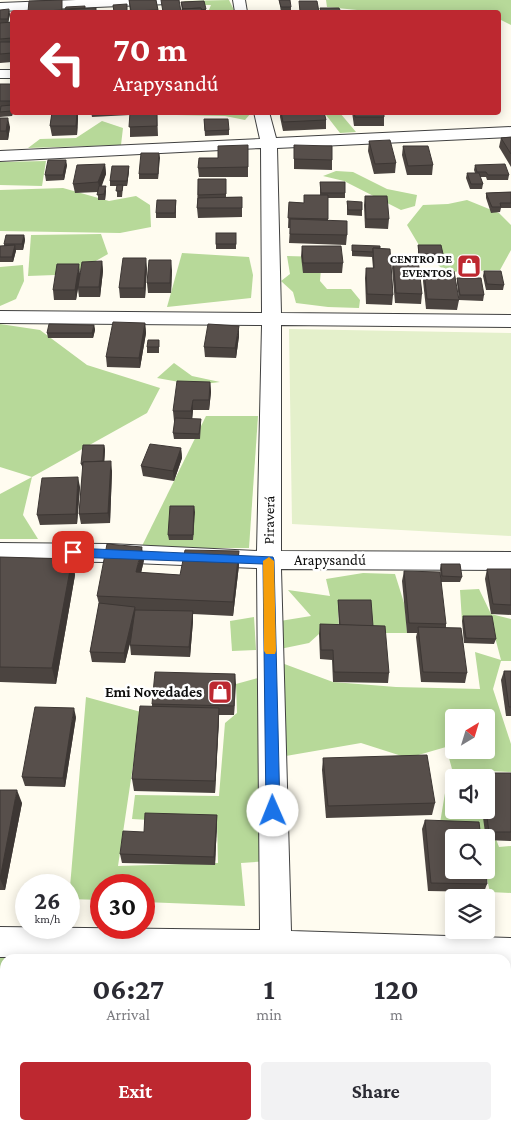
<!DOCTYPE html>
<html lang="en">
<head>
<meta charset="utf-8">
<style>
  :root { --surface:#fff; --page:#f2f2f3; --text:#2b2b33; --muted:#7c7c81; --accent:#bd2830 }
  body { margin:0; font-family:"Crimson Pro",serif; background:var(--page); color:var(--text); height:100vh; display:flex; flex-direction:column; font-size:19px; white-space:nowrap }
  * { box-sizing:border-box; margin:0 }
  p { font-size:16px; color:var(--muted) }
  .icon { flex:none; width:28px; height:28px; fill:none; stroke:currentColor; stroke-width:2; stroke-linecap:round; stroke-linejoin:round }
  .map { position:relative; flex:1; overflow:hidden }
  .side { position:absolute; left:0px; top:954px; width:511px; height:176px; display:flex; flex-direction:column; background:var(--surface); border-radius:15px 15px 0 0; box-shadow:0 2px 12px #0003 }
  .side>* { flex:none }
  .hud { position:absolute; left:10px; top:10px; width:491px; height:105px; border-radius:5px; box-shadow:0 2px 12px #0003; background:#bd2830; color:#fff; overflow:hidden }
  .needle { width:32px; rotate:38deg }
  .buttons { position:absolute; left:445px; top:709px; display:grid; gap:10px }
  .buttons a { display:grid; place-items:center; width:50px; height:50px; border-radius:5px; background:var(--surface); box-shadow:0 2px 12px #0003; font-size:25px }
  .speed { position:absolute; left:15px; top:874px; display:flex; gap:10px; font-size:25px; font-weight:700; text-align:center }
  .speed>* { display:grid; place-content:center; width:65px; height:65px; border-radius:50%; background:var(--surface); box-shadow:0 2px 12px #0003; line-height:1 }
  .speed small { font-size:12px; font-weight:400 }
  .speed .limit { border:8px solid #d22; background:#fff; color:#111 }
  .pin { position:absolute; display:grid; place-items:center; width:42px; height:42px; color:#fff; margin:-21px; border-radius:10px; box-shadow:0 2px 8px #0006 }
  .me { position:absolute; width:55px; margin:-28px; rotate:359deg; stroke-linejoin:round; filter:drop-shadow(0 0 4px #0008) }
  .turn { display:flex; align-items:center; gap:18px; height:105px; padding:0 20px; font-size:22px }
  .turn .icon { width:65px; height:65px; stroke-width:2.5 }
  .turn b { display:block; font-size:35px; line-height:42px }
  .eta { display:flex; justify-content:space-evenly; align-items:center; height:85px; text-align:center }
  .eta b { font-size:30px; font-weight:700; line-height:35px }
  .primary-button { display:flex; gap:10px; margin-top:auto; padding:10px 20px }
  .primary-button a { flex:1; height:58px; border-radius:5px; background:var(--accent); color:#fff; font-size:20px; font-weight:700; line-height:58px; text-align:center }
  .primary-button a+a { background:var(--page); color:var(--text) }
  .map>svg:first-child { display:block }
  .forest { fill:#b7d999; fill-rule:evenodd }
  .pitch { fill:#e4f0cb }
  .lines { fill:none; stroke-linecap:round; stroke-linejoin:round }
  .minor-casing { stroke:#414141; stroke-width:2 }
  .minor { fill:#fff; fill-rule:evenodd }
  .wall { fill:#4b4440 }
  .shaded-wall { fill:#3d3734 }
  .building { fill:#574f4b; stroke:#3d3734 }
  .route { fill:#1a73e8; stroke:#114b97 }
  .slow { fill:#f59e0b }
  .labels { text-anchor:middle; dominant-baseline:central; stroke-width:5; stroke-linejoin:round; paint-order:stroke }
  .far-poi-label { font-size:12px; font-weight:bold; fill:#0e0e0e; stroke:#fff; text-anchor:end }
  .street-label { font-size:15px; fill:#0e0e0e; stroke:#fff }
  .poi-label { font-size:15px; font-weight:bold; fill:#0e0e0e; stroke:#fff; text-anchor:end }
</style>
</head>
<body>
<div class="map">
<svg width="511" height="1129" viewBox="0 0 511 1129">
  <rect width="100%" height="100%" fill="#fffcf0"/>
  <!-- forest -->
  <g class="forest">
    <polygon points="229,0 235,12 208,12 211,5 192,5 183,1"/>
    <polygon points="326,0 511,0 511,25 499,19 499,12 377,12 327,7"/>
    <polygon points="180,113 249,112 251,113 245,120 225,116 176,115"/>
    <polygon points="309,113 340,113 356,132 340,133 326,115"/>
    <polygon points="102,121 123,128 121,145 28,148 40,139 76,138"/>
    <polygon points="46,161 42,186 0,185 0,162"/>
    <polygon points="336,171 353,172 387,189 417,195 415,206 401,210 344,181 323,176"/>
    <polygon points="63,188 109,201 136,196 150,205 151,227 120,233 0,231 0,190"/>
    <polygon points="467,200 499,213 511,225 511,250 500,270 446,272 423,252 407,225 423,205 448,204"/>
    <polygon points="101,234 108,254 80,270 55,275 28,276 31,235"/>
    <polygon points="182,253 249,257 253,275 251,298 167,307"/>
    <polygon points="287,256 322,257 320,281 327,289 351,289 360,300 359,308 328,307 296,303 293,292 281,281 290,274"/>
    <polygon points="23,265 24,281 16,299 0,306 0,267"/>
    <polygon points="0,324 40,330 87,365 160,388 147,413 32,477 23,515 38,539 0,539 0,494 32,477 0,467"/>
    <polygon points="174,363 192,376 220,382 196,385 157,378"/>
    <polygon points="206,416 258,416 249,548 141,548"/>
    <polygon points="363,573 395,574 405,606 407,633 372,633 338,605 339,633 319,634 309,643 280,649 280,621 311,616 288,590 330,596 326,579"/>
    <path d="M479,589l12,25 20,5v42h-10l-8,28 18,55v28l-59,-3 -6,-22 -38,11 -47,-15 -81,14 -1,-95 54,20 63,5 84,2 -5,-37 26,8 -10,-38 -29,-1 -2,-31zM454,718h32v32h-32z"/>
    <polygon points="254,617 256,650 232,651 230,621"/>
    <polygon points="258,678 270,861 241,863 245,906 144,902 144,885 101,885 101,900 69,899 86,697 141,712 118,866 218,863 217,824 132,819 135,795 219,796 225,723 237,713 236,684"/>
    <polygon points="448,775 465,777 454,778 454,810 485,810 499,847 511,846 511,893 490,892 485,870 486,870 486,838 476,837 440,823"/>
    <polygon points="0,945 141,952 140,959 5,959 5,1022 0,1014"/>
    <polygon points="5,1079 5,1125 53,1125 52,1129 0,1129 0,1088"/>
    <polygon points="125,1125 263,1125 264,1129 125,1129"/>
  </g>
  <!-- pitch -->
  <polygon class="pitch" points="289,329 511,333 511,536 292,524"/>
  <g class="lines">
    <!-- minor casing -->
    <g class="minor-casing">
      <g id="minor">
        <polygon points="76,0 174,0 168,4 0,11 0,3"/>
        <polygon points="233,0 245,0 247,12 235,12"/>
        <rect x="0" y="70" width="12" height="8"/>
        <polygon points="254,112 269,112 276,138 511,127 511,137 277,148 281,313 511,315 511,327 281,325 281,551 511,552 511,570 281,569 291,931 511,938 511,970 506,969 506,959 0,957 0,927 260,930 257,568 109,562 0,561 0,543 109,544 257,551 262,325 0,323 0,311 262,313 261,148 0,161 0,151 260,139"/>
        <rect x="262" y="1125" width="34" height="4"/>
      </g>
    </g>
    <!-- minor -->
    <use href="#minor" class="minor"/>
  </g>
  <!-- wall -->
  <g class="wall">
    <polygon points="129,0 156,0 158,12 130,12"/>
    <polygon points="279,0 291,7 291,12 281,12"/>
    <polygon points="181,2 206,9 206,12 182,12"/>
    <polygon points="85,8 96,12 28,12"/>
    <polygon points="0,10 10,14 8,22 12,22 12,62 0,63"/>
    <polygon points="0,84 12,84 13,112 12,116 0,117"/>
    <polygon points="52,112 78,112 78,118 77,135 52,136 50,126"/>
    <polygon points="91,112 157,112 158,136 130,137 130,115 92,117"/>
    <polygon points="280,112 324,112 326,120 326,129 283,131 280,117"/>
    <polygon points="352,112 384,112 384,126 354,126"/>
    <polygon points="0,118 10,127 8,140 0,140"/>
    <polygon points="204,119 229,130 229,135 205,136"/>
    <polygon points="511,137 511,167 499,147 501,138"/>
    <polygon points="369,141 396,163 395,173 374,174 368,151"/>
    <polygon points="248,145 248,177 199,177 198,168 218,158"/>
    <polygon points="294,145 332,160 332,170 294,169"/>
    <polygon points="403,146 433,165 432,175 407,175 402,155"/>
    <polygon points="159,153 158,179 139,179 139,174"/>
    <polygon points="105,164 106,174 101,186 106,191 105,200 98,200 98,192 75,193 73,184"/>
    <polygon points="67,165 64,180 46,181 45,175"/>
    <polygon points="475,165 509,175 508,180 487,180 486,177 480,177 483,184 482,189 470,189 466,178 467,173 475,173 474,170"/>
    <polygon points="129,166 129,171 127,186 123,186 122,197 117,197 117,186 110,186 110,181"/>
    <polygon points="198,179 226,179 226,197 242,197 242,217 198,218 197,208"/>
    <polygon points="320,182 345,193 345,198 328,198 328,220 347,235 346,245 289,243 290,228 288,228 289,202 304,203 320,195"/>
    <polygon points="511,192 511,208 501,208 500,212 491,213 486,198 486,193"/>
    <polygon points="365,196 389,219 388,229 365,228 364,205"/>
    <polygon points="176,200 176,218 156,218 156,213"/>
    <polygon points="347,202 362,210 362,216 347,215"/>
    <rect x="216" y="233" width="20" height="16"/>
    <polygon points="24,235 25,240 23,250 16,250 13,262 0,262 0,246 4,246 4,244"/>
    <polygon points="352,245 380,248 393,295 392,305 366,304 365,278 366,268 373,268 372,257 352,256"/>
    <polygon points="418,245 443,254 442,259 418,259"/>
    <polygon points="302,246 343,263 342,273 303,273 301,256"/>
    <polygon points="393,258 422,294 421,304 395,303 392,268"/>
    <polygon points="102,261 103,271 100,297 79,297 78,289 76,300 54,300 53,290 80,273"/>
    <polygon points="147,268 145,298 120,298 119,288"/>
    <polygon points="172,270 171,293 148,293 147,283"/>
    <polygon points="424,271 459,300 457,310 426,309 423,281"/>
    <polygon points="484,271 504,285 503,290 486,290 483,276"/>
    <polygon points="457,278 484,295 483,301 459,300 457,283"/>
    <polygon points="145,323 146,333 140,368 107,367 106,357"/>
    <polygon points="94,325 95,330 93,338 48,338 47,333"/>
    <polygon points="239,336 236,358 205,357 204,347"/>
    <polygon points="159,340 159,353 147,353 147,347"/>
    <polygon points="210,382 211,392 209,410 193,410 192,419 201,424 200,439 174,439 173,433 175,421 174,421 173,411"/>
    <polygon points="104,445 105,450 104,461 112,471 110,523 81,524 79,514 83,469 81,464"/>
    <polygon points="181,448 182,458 174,481 143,476 141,466"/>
    <polygon points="80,487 77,524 40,525 37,515"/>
    <polygon points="194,506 193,540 169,540 168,535"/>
    <polygon points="0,557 72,559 75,575 56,684 0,682"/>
    <polygon points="144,560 141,573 180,575 239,565 233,616 193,614 193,621 190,657 131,655 130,645 131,640 125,663 92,662 90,652 99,604 97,596"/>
    <polygon points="441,564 462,577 460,582 441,582 440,569"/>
    <polygon points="487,569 511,569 511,615 491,614 485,579"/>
    <polygon points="404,571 446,624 446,628 467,673 465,683 421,682 416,637 417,633 407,633 402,581"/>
    <polygon points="338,600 373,625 389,673 388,683 333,682 332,660 320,659 319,634 320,624 339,625"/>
    <polygon points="463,616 496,639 494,644 464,643 462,621"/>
    <polygon points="504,671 511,671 511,716 506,716 501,680"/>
    <polygon points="235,674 234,715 219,715 215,793 134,791 132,779 152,707 152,704"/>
    <polygon points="76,717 65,787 25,786 22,777"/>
    <polygon points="323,758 435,803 432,815 326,818 322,770"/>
    <polygon points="481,773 511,773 511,841 486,840 482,810 486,810 486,778 479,778"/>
    <polygon points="0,790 22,803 5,890 0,890"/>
    <polygon points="217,815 217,824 215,865 122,863 120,854"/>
    <polygon points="425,820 487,884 484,892 428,891 422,829"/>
    <polygon points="506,976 511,976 511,1063 507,1063 511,1129 476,1129 476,1125 506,1125"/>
  </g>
  <!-- shaded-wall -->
  <g class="shaded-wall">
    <polygon points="9,9 10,14 8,24 8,19"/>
    <polygon points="12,91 13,112 12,116 11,111 12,107 11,101"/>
    <polygon points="77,112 78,112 78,118 77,135 76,126"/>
    <polygon points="8,118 10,127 8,140 6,131"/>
    <polygon points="159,153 160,158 158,179 158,174"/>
    <polygon points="66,160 67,165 64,180 63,175"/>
    <polygon points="105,164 106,174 100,191 98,182"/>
    <polygon points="129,166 129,171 127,186 127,181"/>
    <polygon points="106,186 106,191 105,200 104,194"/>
    <polygon points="24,235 25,240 23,250 22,244"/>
    <polygon points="15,245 16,251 13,262 12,257"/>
    <polygon points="146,258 147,268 145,298 144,288"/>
    <polygon points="171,260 172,270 171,293 170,283"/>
    <polygon points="102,261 103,271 100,297 99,287"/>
    <polygon points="79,264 80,274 76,300 75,290"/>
    <polygon points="145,323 146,333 140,368 139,358"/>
    <polygon points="94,325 95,330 93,338 92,333"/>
    <polygon points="239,326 239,336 236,358 235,348"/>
    <polygon points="210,382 211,392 209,410 209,400"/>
    <polygon points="193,400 193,410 192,421 191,411"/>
    <polygon points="104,445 105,450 104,468 103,463"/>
    <polygon points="181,448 182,458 174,481 173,471"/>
    <polygon points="111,461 112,471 110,523 108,513"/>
    <polygon points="78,477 80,487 77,524 76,514"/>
    <polygon points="194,506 195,512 193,540 193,535"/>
    <polygon points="142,547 144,560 138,586 136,572"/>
    <polygon points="239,551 239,565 233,616 233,602"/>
    <polygon points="72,559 75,575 56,684 52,668"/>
    <polygon points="135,607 136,617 125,663 124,653"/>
    <polygon points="193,611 193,621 190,657 189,647"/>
    <polygon points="235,674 236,684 234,715 234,706"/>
    <polygon points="74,708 76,717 65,787 63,778"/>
    <polygon points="219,708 219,721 215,793 215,781"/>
    <polygon points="17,790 22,803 5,890 0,879"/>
    <polygon points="217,815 217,824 215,865 214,857"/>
    <rect x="114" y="1125" width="4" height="4"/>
  </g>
  <!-- building -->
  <g class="building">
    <polygon points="62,0 62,10 28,12 29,1"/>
    <polygon points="129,0 156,0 158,10 131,11"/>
    <polygon points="161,0 179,0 181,12 163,12"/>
    <polygon points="279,0 290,0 291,7 281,7"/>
    <polygon points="204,1 206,9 201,10 201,8 183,9 181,2"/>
    <polygon points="299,1 317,1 319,12 300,12"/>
    <polygon points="127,4 127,12 114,12 113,5"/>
    <polygon points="85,6 85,8 65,9 66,7"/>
    <polygon points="96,8 96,12 62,12 62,10"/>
    <polygon points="201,8 202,12 183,12 182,9"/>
    <polygon points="320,8 339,8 341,12 321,12"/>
    <polygon points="9,9 8,19 0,19 0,10"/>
    <polygon points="12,22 12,38 0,39 0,23"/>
    <polygon points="0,42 12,42 12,53 0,54"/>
    <polygon points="0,84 12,84 12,91 11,101 0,101"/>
    <polygon points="12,105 11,111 0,112 1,106"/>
    <polygon points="52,112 77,112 76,126 50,126"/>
    <polygon points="130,112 157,112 157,126 129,127"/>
    <polygon points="281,112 324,112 326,120 283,122"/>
    <polygon points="354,112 384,112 384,117 355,117"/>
    <polygon points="0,118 8,118 6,131 0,131"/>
    <polygon points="204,119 228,119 229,130 205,131"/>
    <polygon points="511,137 511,154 501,138"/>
    <polygon points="390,140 396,163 375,164 369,141"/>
    <polygon points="248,145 248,167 198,168 199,158 218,158 218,146"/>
    <polygon points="294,145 332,146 332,160 294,159"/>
    <polygon points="403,146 428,146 433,165 408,166"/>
    <polygon points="141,153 159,153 158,174 139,174"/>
    <polygon points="48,160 66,160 63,175 45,175"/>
    <polygon points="105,164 98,182 73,184 77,165"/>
    <polygon points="505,164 509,175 488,175 486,172 477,172 475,165"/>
    <polygon points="112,166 129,166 127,181 110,181"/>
    <polygon points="467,173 479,173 483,184 471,184"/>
    <polygon points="198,179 226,179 226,194 198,195"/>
    <polygon points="320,182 345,182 345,193 321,193"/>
    <polygon points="117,185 123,185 122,191 116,191"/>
    <polygon points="99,186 106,186 104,194 97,195"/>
    <polygon points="511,192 511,203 500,203 501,207 492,207 486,193"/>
    <polygon points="304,195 328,195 328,219 288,218 289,202 304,203"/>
    <polygon points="365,196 387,196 389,219 366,219"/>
    <polygon points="242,197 242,208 197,208 198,198"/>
    <polygon points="157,200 176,200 175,213 156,213"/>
    <polygon points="347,201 362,202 362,210 348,210"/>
    <polygon points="290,219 347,221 347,235 290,234"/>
    <rect x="216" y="233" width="20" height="11"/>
    <polygon points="6,235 24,235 22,244 4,244"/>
    <polygon points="15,245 12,257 0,257 0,246"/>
    <polygon points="352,245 380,246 380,248 373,248 373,252 352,251"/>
    <polygon points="418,245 441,245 443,254 419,254"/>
    <polygon points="302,246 341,246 343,263 303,263"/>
    <polygon points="373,248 390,249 393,295 367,294 366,268 374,268"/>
    <polygon points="123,258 146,258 144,288 119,288"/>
    <polygon points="393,258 418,259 422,294 396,293"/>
    <polygon points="149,260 171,260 170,283 147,283"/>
    <polygon points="102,261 99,287 78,287 82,262"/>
    <polygon points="57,264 79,264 75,290 53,290"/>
    <polygon points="424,271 454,271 459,300 427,299"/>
    <polygon points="484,271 501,271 504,285 487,284"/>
    <polygon points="457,278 481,278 484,295 460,295"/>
    <polygon points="113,322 145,323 139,358 106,357"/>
    <polygon points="49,324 94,325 92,333 47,333"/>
    <polygon points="208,324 239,326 235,348 204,347"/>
    <polygon points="148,340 159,340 159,347 147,347"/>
    <polygon points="177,381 210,382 209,400 193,400 191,411 173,411"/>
    <polygon points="175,418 201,419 199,434 173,433"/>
    <polygon points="150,444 181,448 173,471 141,466"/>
    <polygon points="83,445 104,445 103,461 83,462 83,464 81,464"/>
    <polygon points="111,461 108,513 79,514 83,462"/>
    <polygon points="78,477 76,514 37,515 42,478"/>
    <polygon points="170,506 194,506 193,535 168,535"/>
    <polygon points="107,544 142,547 136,572 180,575 185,550 239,551 233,602 97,596"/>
    <polygon points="0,557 72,559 52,668 0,667"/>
    <polygon points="441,564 460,564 462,577 442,576"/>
    <polygon points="487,569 511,569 511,605 493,604"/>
    <polygon points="404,571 440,572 446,624 409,623"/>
    <polygon points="338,600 371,600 373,626 340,625"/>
    <polygon points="99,603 135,607 124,653 90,652"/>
    <polygon points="135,610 193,611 189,647 130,645"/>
    <polygon points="463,616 492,616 496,639 466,638"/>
    <polygon points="320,624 385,626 389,673 334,672 333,650 321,650"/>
    <polygon points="418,627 461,628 467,673 423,672"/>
    <polygon points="504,671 511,671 511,707 509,707"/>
    <polygon points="155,672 235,674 234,706 152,704"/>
    <polygon points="140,706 219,708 215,781 132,779"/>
    <polygon points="35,707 74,708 63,778 22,777"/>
    <polygon points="427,755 435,803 328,806 323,758"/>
    <polygon points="481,773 511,773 511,832 489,832 486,810 486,778 482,778"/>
    <polygon points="0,790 17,790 0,879"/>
    <polygon points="145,813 217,815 214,857 120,854 123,831 144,832"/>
    <polygon points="425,820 479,822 481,838 454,838 454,870 486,870 487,884 431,883"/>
    <rect x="506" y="976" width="5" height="80"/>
    <polygon points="506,1062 507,1062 511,1089 511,1129 481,1129 480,1125 506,1125"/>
    <polygon points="55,1125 114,1125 114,1129 54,1129"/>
    <rect x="330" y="1125" width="103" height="4"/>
  </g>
  <!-- route -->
  <polygon class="route" points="73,548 273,557 274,560 280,811 278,815 273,817 268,815 266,811 263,564 73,557 67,552"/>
  <!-- slow -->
  <polygon class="slow" points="269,557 274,561 276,651 275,654 266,654 264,651 263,561"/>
  <!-- icons -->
  <defs>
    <g id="shop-square" transform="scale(1.25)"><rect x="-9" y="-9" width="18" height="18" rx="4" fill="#bd2830" stroke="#fff"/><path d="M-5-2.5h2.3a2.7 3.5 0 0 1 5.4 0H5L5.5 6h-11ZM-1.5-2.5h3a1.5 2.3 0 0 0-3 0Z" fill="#fff"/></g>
  </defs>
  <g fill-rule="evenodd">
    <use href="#shop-square" x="469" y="266"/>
    <use href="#shop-square" x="220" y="692"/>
  </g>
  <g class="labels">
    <!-- far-poi labels -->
    <g class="far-poi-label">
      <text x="452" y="259">CENTRO DE<tspan x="452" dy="14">EVENTOS</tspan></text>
    </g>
    <!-- street labels -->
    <g class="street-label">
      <text transform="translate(269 520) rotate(-89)">Piraverá</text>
      <text x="330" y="560">Arapysandú</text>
    </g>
    <!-- poi labels -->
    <g class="poi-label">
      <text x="202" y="692">Emi Novedades</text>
    </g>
  </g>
</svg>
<div class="buttons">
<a><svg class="needle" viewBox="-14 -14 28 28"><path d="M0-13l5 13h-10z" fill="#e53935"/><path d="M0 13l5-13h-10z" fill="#7c7c81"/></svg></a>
<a><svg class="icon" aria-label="sound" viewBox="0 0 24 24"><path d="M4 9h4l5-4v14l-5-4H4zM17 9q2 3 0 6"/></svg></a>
<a><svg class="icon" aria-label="search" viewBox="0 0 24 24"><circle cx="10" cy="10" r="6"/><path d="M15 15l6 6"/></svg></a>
<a><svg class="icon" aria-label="layers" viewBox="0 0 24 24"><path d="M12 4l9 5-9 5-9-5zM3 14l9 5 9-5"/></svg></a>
</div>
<div class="speed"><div>26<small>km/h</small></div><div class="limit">30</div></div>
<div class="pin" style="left:73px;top:552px;background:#d93025"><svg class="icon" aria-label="arrive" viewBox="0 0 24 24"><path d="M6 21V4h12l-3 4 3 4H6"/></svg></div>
<svg class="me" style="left:273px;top:811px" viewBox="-20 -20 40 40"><circle r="19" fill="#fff"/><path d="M0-13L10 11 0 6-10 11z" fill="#1a73e8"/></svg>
<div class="hud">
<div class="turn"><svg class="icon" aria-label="left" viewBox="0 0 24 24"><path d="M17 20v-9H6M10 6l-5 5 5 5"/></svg><div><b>70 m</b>Arapysandú</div></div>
</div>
<section class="side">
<div class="eta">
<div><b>06:27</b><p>Arrival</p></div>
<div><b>1</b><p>min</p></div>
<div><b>120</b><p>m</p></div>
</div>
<div class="primary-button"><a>Exit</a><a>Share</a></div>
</section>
</div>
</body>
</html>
